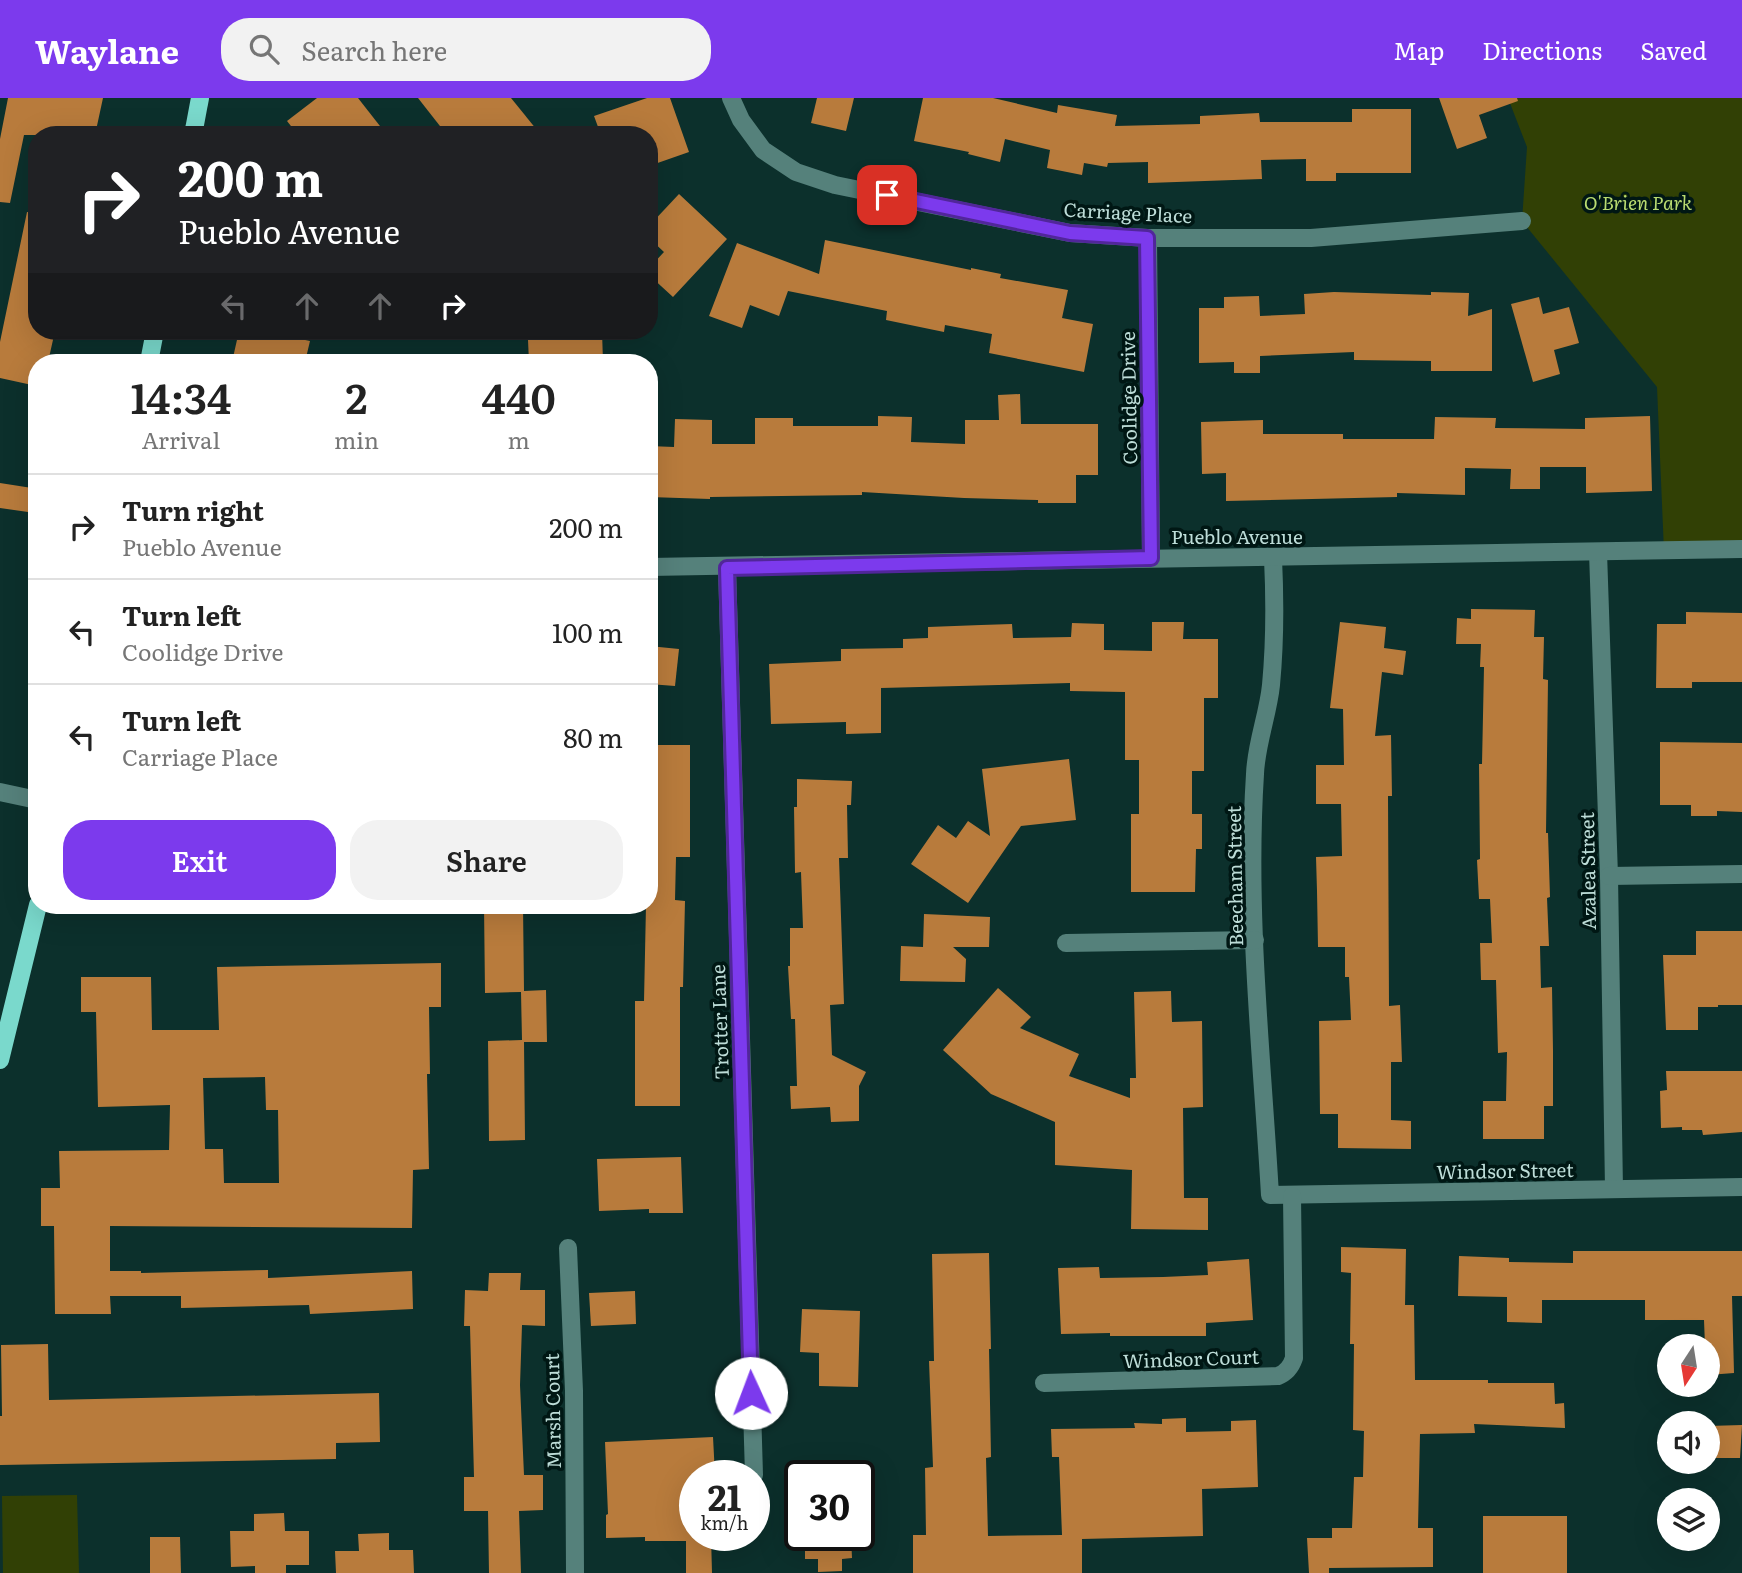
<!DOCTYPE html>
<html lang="en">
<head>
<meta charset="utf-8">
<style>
  :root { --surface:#fff; --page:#f2f2f2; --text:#222; --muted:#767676; --line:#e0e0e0; --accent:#7c3aed }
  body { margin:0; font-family:Literata,serif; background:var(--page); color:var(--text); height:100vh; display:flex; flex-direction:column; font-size:26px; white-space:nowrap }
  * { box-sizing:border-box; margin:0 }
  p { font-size:23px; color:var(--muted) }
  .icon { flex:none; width:38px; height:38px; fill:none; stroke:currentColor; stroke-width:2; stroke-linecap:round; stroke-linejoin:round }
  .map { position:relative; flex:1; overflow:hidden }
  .details { position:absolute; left:28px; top:256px; width:630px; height:560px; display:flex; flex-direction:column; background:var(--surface); border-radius:28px; box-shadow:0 7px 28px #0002 }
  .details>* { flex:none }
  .top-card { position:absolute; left:28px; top:28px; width:630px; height:214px; border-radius:28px; box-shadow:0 7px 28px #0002; background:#202124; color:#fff; overflow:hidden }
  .needle { width:46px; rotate:192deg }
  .tools { position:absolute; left:1657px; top:1236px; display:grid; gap:14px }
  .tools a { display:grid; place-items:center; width:63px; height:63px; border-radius:50%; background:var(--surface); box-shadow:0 7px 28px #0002; font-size:35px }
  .speed { position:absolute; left:679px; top:1362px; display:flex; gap:14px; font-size:35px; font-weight:700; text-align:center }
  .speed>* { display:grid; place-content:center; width:91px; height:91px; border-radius:50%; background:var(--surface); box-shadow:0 7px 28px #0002; line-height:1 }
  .speed small { font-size:18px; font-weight:400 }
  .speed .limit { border:4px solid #111; border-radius:10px; background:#fff; color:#111 }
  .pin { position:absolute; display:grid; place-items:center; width:60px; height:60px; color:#fff; margin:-30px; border-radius:14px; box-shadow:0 4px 10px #0006 }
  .me { position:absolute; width:77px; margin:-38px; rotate:358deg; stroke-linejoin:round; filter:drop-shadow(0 0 5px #0008) }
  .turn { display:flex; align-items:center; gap:24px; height:147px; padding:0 35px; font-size:32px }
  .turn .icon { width:91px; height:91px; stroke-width:2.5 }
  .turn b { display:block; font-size:49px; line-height:60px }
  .lanes { display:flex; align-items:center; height:66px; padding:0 35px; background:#0003; justify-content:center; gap:35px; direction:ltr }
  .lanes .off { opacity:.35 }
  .eta { display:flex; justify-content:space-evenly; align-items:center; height:119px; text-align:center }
  .eta b { font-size:42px; font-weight:600; line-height:49px }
  .action { display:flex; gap:14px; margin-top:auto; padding:14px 35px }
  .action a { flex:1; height:80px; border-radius:28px; background:var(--accent); color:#fff; font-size:28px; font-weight:600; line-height:80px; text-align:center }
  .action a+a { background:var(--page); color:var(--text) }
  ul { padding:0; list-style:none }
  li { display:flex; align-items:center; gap:21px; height:105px; padding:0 35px; border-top:2px solid var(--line) }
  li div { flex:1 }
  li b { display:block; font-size:26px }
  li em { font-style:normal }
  header { display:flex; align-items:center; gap:42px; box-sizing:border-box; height:98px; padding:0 35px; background:var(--accent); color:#fff }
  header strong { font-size:33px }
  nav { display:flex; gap:38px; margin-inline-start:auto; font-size:24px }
  .search { width:490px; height:63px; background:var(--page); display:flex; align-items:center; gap:18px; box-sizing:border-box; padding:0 24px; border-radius:28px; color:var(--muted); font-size:26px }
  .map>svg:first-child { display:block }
  .green { fill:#314005 }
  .building { fill:#b87b3c; fill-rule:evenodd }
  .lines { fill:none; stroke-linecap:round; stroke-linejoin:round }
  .minor { stroke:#55817b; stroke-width:18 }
  .major { stroke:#7ad9cc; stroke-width:18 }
  .route-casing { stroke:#51269a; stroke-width:18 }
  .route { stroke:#7c3aed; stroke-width:12 }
  .labels { text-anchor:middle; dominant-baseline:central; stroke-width:7; stroke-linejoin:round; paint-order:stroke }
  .park-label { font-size:19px; font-style:italic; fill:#b9dc71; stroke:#001714 }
  .street-label { font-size:19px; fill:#bdddd8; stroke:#001714 }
</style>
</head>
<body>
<header>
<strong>Waylane</strong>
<div class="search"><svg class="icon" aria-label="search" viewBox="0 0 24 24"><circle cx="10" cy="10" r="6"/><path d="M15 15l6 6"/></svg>Search here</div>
<nav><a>Map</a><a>Directions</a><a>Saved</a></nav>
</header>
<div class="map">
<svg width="1742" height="1475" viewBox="0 0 1742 1475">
  <rect width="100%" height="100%" fill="#0c302c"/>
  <!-- green -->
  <g class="green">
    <polygon points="1508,0 1742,0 1742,451 1664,453 1657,289 1522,123 1527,49"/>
    <polygon points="77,1397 79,1475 3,1475 2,1398"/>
  </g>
  <!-- building -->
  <g class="building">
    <polygon points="8,0 103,0 95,37 24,37 10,105 0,104 0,41"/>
    <polygon points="317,0 358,0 387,37 298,37 287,23"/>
    <polygon points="418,0 511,0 541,37 447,37"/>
    <polygon points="647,0 670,0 689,54 649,68 649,37 601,37 594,18"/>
    <polygon points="817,0 854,0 846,33 811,25"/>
    <polygon points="923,0 993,0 1057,15 1058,7 1117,17 1115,28 1200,26 1200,18 1259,15 1260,24 1352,24 1352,11 1411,11 1411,75 1336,75 1336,83 1306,83 1306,61 1261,62 1262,81 1148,85 1148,64 1108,65 1107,69 1084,65 1082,77 1047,70 1050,52 1005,41 1000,64 968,56 969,54 914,43"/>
    <polygon points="1439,0 1517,0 1518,3 1479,17 1487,40 1457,51"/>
    <polygon points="679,96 727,141 673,199 649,177 649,170 664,154 649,140 649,128"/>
    <polygon points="27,114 37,115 37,233 55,233 48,264 37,264 37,278 34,278 32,287 0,280 0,244"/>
    <polygon points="825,142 971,172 971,170 1001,176 1000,180 1068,192 1062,220 1093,226 1084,274 989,255 992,236 945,227 944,234 886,222 887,213 788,193 779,218 750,207 742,230 709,218 737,145 819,176"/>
    <polygon points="1334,194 1431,197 1431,194 1469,195 1468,218 1492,211 1492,273 1431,273 1431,263 1354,262 1354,254 1260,258 1260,275 1234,275 1234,264 1199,265 1199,210 1224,210 1224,199 1259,198 1260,218 1305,216 1304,196"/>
    <polygon points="1539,199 1543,216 1569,209 1579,245 1554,252 1560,276 1533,284 1511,206"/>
    <polygon points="239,233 287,233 286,238 310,243 305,264 232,264"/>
    <polygon points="551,233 602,233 603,264 529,264 528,242 551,241"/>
    <polygon points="1020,296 1021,326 1098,326 1098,377 1076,377 1076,405 1038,405 1038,402 964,400 862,394 862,397 710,399 710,401 649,399 649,348 674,349 675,321 712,322 712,346 755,346 755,320 793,320 793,328 878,328 878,318 912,319 911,344 965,346 965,322 999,322 998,297"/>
    <polygon points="1650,318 1652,393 1586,395 1586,369 1540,369 1540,391 1510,391 1511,371 1465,370 1465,397 1397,395 1397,399 1226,403 1226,375 1202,376 1201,324 1263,322 1263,336 1343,336 1343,341 1434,341 1435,319 1496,320 1495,330 1585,331 1585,320"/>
    <polygon points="0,385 32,390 28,414 0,410"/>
    <polygon points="1471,511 1535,512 1534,539 1544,539 1543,581 1548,582 1546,735 1548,735 1550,799 1547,800 1549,848 1540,848 1541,890 1552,889 1553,953 1553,1008 1544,1008 1544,1041 1483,1041 1483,1003 1506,1003 1507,954 1498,955 1496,882 1481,882 1480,845 1492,845 1490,801 1479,801 1477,762 1480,761 1479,666 1482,666 1484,569 1480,569 1481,546 1456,546 1457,520 1471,521"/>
    <polygon points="1686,514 1742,515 1742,584 1692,584 1692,590 1656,590 1657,526 1686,526"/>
    <polygon points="1152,524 1184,524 1183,541 1218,541 1218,600 1204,600 1204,673 1192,673 1192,716 1202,716 1202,751 1196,751 1195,794 1131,794 1131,716 1139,716 1139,662 1125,662 1125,594 1070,593 1070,585 881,590 881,635 846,636 846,624 771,626 769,566 841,563 841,551 903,550 903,541 928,540 928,529 981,527 1012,526 1013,540 1071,539 1072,525 1104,526 1104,552 1152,553"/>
    <polygon points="1340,524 1386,529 1384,550 1406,553 1403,577 1382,574 1375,638 1391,637 1392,698 1388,698 1389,908 1400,907 1402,964 1391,964 1391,1022 1411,1023 1411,1051 1338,1050 1338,1016 1320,1016 1319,923 1351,922 1349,879 1345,879 1345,849 1318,849 1317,793 1316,759 1342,758 1341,706 1316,706 1316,667 1344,667 1343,611 1330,610"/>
    <polygon points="649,548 679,551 675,588 649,586"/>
    <polygon points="1660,644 1742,645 1742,714 1717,713 1717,718 1691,718 1691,707 1660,707"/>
    <polygon points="649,647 690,647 690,759 676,759 675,802 685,803 683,889 680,889 680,1008 635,1008 635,903 644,903 646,807 649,807 649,802 654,802 654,735 649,735"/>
    <polygon points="1069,661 1076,722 1021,728 968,805 911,766 938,727 956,740 968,723 990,738 982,671"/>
    <polygon points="797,681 852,683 851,707 847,707 848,760 839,760 844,906 830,907 832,957 866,974 859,988 859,1023 831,1024 830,1009 791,1011 790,988 797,988 795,921 791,921 788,868 790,868 790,830 803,830 801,774 795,775 794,709 797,709"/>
    <polygon points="484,807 523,807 524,893 546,892 547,944 524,944 525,1042 489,1043 488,943 522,942 521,894 485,895"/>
    <polygon points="924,816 990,819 989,849 953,849 966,861 965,884 900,883 901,848 923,849"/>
    <polygon points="1696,833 1742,833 1742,907 1718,907 1718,909 1698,909 1698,932 1666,932 1663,857 1696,857"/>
    <path d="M441,865v44h-12l1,67h-3l2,95 -16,1 -1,58 -302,-2v45h31v2l127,-3v8l144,-7 1,38 -103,5 -1,-9 -128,3v-12h-71l1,18h-56l-1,-88h-13v-38h19l-1,-37 110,-1 1,-45 -72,2 -2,-95h-15v-35h70l1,53h67l-2,-63zM265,979l1,33h12l1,73h-55l-1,-34h-18l-2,-71z"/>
    <polygon points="998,890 1031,919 1020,930 1079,956 1069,978 1130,1000 1130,980 1136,980 1134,894 1171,893 1172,924 1202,923 1203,1009 1183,1010 1184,1100 1208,1100 1208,1132 1131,1131 1132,1072 1055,1067 1055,1024 991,996 943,952"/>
    <polygon points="1666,973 1742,973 1742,1034 1703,1037 1702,1032 1682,1032 1682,1029 1661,1030 1660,993 1667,992"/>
    <polygon points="681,1059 683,1115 649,1115 649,1111 599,1113 597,1061"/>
    <polygon points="1341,1149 1406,1151 1405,1207 1414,1207 1415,1282 1488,1282 1488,1285 1554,1285 1555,1306 1564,1305 1565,1330 1474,1326 1475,1335 1420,1336 1418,1430 1433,1430 1433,1469 1329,1470 1329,1475 1309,1475 1307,1440 1332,1440 1332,1430 1352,1430 1354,1379 1363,1379 1364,1333 1353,1332 1354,1246 1350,1246 1351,1175 1341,1174"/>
    <polygon points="1573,1153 1742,1153 1742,1198 1732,1198 1734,1275 1708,1277 1708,1248 1705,1248 1704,1222 1645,1222 1645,1202 1542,1202 1542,1225 1507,1224 1507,1199 1458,1198 1459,1158 1509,1160 1509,1164 1573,1165"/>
    <polygon points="989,1155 991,1251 989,1251 991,1359 986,1360 988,1438 1062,1437 1059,1359 1052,1359 1051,1331 1135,1330 1134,1325 1162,1326 1162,1321 1186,1320 1186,1334 1231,1333 1231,1323 1256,1322 1258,1389 1202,1391 1203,1438 1082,1441 1082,1475 913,1475 913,1437 926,1437 925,1370 933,1369 929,1263 934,1263 932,1156"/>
    <polygon points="1249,1161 1253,1222 1206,1225 1206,1238 1110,1238 1110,1235 1061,1236 1058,1170 1099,1169 1100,1180 1163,1179 1208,1177 1207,1164"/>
    <polygon points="489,1175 521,1175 520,1192 545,1192 545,1228 522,1227 520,1287 524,1377 543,1377 543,1412 519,1413 521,1475 489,1475 488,1413 464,1413 464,1379 474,1379 470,1228 464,1228 465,1192 488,1193"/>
    <polygon points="635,1193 636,1226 591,1228 589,1195"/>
    <polygon points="802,1211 860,1213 858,1289 819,1288 819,1255 800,1254"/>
    <polygon points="48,1246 49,1302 379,1295 380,1344 336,1345 336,1361 0,1367 0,1318 2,1318 1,1247"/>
    <polygon points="1742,1327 1740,1360 1708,1360 1708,1328"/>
    <polygon points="713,1339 715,1377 695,1377 695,1437 711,1437 712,1475 686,1475 686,1443 645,1443 645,1439 606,1440 606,1417 608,1416 605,1344"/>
    <polygon points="284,1415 285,1433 309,1433 309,1467 286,1467 286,1475 255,1475 255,1468 231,1469 230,1433 254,1433 254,1416"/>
    <rect x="1483" y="1418" width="84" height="57"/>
    <polygon points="389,1435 389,1452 413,1452 414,1475 336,1475 335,1453 359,1453 358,1436"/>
    <polygon points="805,1437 851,1437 852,1460 842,1461 842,1473 818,1474 818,1461 805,1461"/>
    <polygon points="150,1439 180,1439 181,1475 150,1475"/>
  </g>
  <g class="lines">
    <!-- minor -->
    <g class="minor">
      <polyline points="731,0 741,22 763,52 796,74 835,87 1070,135 1148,140 1311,140 1522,123"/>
      <polyline points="1148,140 1151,460"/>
      <polyline points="1598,454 1609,778 1614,1091"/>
      <path d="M1273,460c2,42 2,85 -2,127 -3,30 -15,59 -16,89 -9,140 7,282 15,421l472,-8"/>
      <polyline points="649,469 1742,451"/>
      <polyline points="727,470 754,1377"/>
      <polyline points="0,694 37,702"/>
      <polyline points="1609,778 1742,776"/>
      <polyline points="1066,845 1255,842"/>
      <polyline points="568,1150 574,1293 575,1475"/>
      <path d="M1044,1285l234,-7c8,-3 13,-9 16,-18l-2,-162"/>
    </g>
    <!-- major -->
    <g class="major">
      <polyline points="193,37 200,0"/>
      <polyline points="149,264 155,233"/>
      <polyline points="0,962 38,807"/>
    </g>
  </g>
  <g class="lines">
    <!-- route casing -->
    <g class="route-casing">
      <polyline id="route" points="751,1295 727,470 1151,460 1147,140 1070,135 887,97"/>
    </g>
    <!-- route -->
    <use href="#route" class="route"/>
  </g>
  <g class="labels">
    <!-- park labels -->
    <g class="park-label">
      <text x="1638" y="104">O'Brien Park</text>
    </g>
    <!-- street labels -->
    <g class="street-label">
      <text transform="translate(1128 114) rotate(3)">Carriage Place</text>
      <text transform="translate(1128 300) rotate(-91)">Coolidge Drive</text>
      <text x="1237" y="438">Pueblo Avenue</text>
      <text transform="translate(1587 773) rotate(-91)">Azalea Street</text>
      <text transform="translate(1234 778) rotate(-91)">Beecham Street</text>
      <text transform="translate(719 924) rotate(-92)">Trotter Lane</text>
      <text transform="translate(1505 1072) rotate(-1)">Windsor Street</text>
      <text transform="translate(1191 1260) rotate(-2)">Windsor Court</text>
      <text transform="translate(552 1313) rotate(-91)">Marsh Court</text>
    </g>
  </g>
</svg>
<div class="tools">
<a><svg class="needle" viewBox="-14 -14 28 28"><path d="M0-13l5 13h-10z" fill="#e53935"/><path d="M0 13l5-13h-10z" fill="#767676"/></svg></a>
<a><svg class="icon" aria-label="sound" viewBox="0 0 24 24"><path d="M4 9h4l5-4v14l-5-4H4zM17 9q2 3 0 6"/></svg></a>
<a><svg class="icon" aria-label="layers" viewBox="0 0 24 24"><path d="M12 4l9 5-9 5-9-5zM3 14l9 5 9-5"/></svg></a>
</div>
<div class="speed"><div>21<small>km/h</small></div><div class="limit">30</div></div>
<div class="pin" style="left:887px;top:97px;background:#d93025"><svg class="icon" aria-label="arrive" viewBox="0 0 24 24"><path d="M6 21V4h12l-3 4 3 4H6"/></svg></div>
<svg class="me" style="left:751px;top:1295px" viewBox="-20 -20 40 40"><circle r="19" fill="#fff"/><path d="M0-13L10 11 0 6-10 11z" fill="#7c3aed"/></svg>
<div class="top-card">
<div class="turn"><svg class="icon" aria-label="right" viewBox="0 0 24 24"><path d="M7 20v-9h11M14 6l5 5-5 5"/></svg><div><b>200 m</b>Pueblo Avenue</div></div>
<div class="lanes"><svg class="icon off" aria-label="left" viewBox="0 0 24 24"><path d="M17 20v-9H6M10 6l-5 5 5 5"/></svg><svg class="icon off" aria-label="ahead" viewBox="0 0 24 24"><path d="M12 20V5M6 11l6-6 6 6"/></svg><svg class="icon off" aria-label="ahead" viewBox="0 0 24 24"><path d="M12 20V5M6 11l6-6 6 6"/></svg><svg class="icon" aria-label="right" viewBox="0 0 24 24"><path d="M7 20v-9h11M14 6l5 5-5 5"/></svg></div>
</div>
<section class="details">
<div class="eta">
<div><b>14:34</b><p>Arrival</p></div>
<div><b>2</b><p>min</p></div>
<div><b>440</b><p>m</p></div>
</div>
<ul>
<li><svg class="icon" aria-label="right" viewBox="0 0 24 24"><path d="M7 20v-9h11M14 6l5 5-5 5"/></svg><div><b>Turn right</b><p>Pueblo Avenue</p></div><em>200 m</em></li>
<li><svg class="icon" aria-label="left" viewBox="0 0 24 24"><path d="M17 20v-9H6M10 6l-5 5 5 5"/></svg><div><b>Turn left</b><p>Coolidge Drive</p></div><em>100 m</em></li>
<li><svg class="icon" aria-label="left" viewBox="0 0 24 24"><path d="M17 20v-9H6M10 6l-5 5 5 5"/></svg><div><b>Turn left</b><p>Carriage Place</p></div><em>80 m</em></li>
</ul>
<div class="action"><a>Exit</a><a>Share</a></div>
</section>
</div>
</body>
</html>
